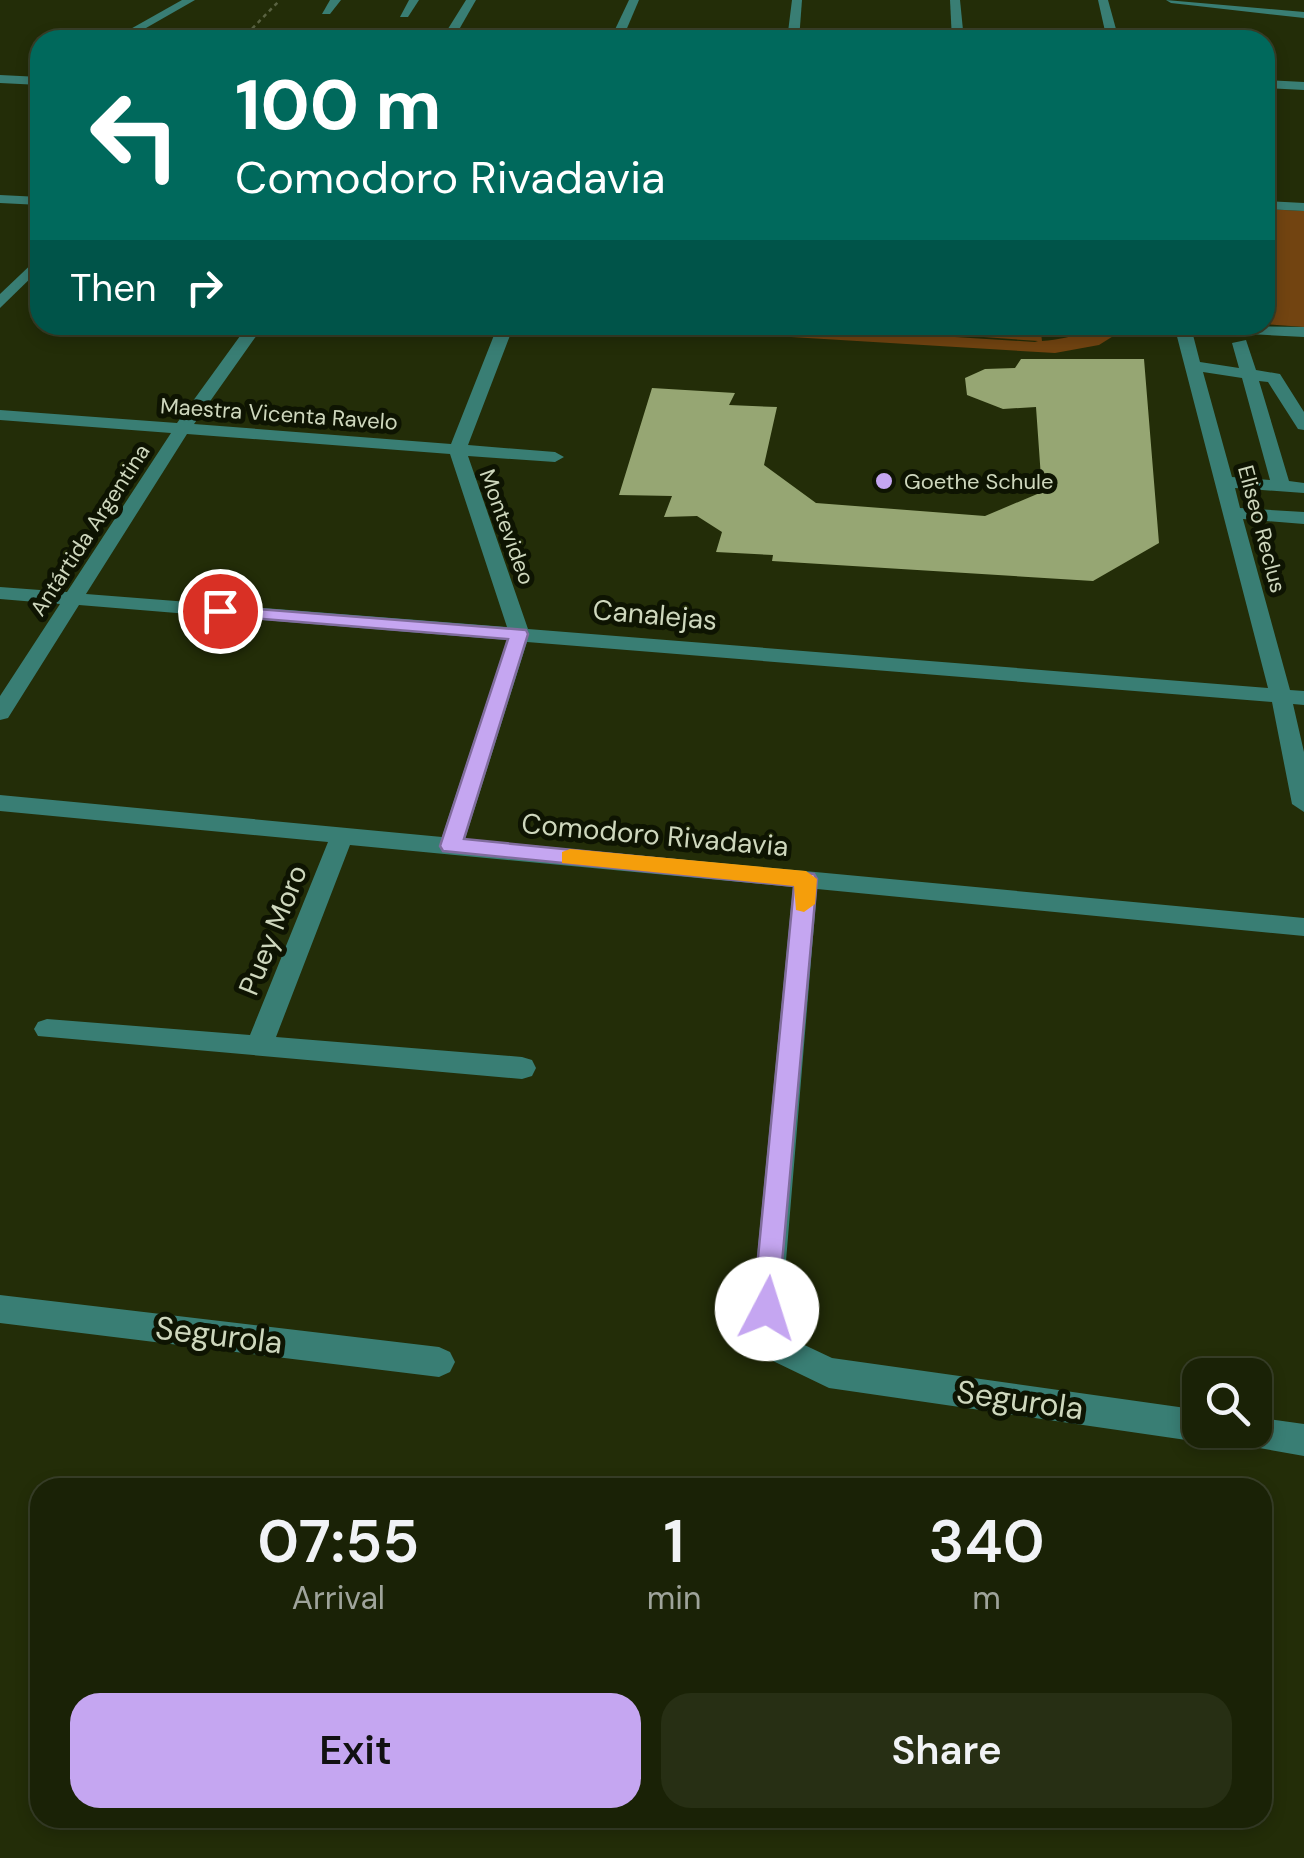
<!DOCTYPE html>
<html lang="en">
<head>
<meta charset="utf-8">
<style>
  :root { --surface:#1a2206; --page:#272f14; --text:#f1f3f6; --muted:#9fa49b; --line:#383f28; --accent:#c5a6f1 }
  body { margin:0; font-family:"DM Sans",sans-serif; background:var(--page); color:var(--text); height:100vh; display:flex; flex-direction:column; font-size:38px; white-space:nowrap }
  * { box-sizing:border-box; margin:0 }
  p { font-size:32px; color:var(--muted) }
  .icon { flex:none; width:55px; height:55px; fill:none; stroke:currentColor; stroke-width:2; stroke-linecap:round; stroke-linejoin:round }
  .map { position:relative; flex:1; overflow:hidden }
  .side { position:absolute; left:30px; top:1478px; width:1242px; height:350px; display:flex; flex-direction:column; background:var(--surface); border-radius:30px; box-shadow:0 5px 15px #0003,0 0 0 2px var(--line) }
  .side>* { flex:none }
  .banner { position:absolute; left:30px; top:30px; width:1245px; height:305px; border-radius:30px; box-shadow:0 5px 15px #0003,0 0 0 2px var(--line); background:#00695c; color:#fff; overflow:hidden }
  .controls { position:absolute; left:1182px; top:1358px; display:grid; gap:20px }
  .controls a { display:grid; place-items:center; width:90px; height:90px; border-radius:20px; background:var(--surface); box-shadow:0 5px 15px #0003,0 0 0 2px var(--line); font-size:50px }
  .pin { position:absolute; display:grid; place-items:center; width:85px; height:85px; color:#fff; margin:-42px; border:5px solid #fff; border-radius:50%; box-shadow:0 2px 10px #0007 }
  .me { position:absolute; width:110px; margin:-55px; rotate:5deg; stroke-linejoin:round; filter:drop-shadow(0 0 8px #0008) }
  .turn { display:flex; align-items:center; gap:35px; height:210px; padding:0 40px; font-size:45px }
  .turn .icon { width:130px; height:130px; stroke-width:2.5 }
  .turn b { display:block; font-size:70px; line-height:85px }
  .then { display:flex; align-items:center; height:95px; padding:0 40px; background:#0003; gap:20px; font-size:38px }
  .eta { display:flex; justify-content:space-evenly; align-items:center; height:170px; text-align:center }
  .eta b { font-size:60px; font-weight:600; line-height:70px }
  .primary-button { display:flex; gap:20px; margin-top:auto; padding:20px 40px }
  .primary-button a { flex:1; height:115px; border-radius:30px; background:var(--accent); color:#111; font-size:40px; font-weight:600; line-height:115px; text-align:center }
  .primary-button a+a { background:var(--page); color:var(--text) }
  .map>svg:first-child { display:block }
  .green { fill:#724411 }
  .building { fill:#96a673 }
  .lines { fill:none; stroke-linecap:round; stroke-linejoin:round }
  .path { stroke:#5a6342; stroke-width:2.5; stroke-dasharray:4 4; stroke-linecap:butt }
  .minor { fill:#397e74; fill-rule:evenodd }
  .route { fill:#c5a6f1; stroke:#806c9d; stroke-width:2.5 }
  .slow { fill:#f59e0b }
  .poi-dot { fill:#c5a6f1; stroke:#0e1402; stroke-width:4 }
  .labels { text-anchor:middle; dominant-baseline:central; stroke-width:10; stroke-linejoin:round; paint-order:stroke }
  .far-street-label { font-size:22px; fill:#ced7bd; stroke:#0e1402 }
  .far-poi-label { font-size:22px; fill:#ced7bd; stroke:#0e1402; text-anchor:start }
  .street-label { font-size:28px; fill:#ced7bd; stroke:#0e1402 }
  .near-street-label { font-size:32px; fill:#ced7bd; stroke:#0e1402 }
</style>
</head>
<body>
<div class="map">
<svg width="1304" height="1858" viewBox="0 0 1304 1858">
  <rect width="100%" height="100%" fill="#232d08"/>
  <!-- green -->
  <g class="green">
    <polygon points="1265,209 1304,211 1304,327 1265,324"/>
    <path d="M693,325h73l269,17 3,-1 -221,-16h223l2,16c33,-2 56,-16 89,-16l-32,20 -44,8 -363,-22z"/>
  </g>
  <!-- building -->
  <polygon class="building" points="1021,359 1144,359 1159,543 1093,581 772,561 773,555 716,552 722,532 697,516 664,517 672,496 619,495 652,388 735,393 729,405 777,407 764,465 816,503 985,516 1042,492 1036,407 1003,409 967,395 965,378 985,369 1015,368"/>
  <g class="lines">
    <!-- path -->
    <polyline class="path" points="241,40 280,0"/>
    <!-- minor -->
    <g class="minor">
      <polygon points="182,0 195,0 125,40 111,40"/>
      <polygon points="330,0 341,0 330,14 322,14"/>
      <polygon points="409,0 419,0 408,17 400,17"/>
      <polygon points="466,0 476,0 453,40 441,40"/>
      <polygon points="629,0 639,0 622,40 610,40"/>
      <polygon points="792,0 802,0 799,40 787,40"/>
      <polygon points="950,0 960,0 964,40 952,40"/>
      <polygon points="1098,0 1108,0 1119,40 1107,40"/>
      <polygon points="1166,0 1304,12 1304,18 1171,3"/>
      <polygon points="333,32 417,37 423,40 329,37"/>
      <polygon points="0,75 40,77 40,85 0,83"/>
      <polygon points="1265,80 1304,82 1304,90 1265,88"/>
      <polygon points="0,195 40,197 40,205 0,203"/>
      <polygon points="1265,201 1304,203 1304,211 1265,209"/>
      <polygon points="40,256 40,269 0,308 0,294"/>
      <path d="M248,325h16l-70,99 257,20 47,-119h16l-46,120 87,7 9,5 -9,5 -87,-6 60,173 740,59 -94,-363 130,2v10l-112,-6 8,31 39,6 -7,-25 14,-3 10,30 24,4 24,38v18l-6,-1 -30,-47 -9,-1 30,100 15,2v10l-69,-5 5,20 64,4v12l-61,-5 47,171 14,1v14l-11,-1 11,48v60l-12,-8 -20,-102 -745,-60 -62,197 839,79v18l-487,-47 -35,420 14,32 36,17 368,52v20h15l-3,7 -12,5 -371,-54 -56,-27 -21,-52 41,-422 -443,-42 -74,192 246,20 10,3 4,8 -4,8 -10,3 -484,-43 -4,-7 4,-7 9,-3 203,16 78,-193 -328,-31v-16l442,42 65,-197 -428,-35 -71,113 -8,2v-24l60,-92 -60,-5v-12l67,5 104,-159 -171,-13v-10l177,13zM1203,372l39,6 28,102 -38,-3zM187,434l263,20 57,173 -421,-33z"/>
      <polygon points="0,1295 439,1347 450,1352 455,1362 450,1372 439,1377 0,1323"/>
      <polygon points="1255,1417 1304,1424 1304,1456 1220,1441 1216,1430 1255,1430"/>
    </g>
  </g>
  <!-- route -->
  <polygon class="route" points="220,606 526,630 528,634 464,839 814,874 817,879 777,1318 767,1322 757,1318 753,1309 794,886 443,851 440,846 508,639 213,615 213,607"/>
  <!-- slow -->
  <polygon class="slow" points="570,849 806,871 817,879 815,904 804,912 796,910 794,886 562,863 562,852"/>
  <!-- markers -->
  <circle class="poi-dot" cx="884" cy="481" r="10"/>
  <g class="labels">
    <!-- far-street labels -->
    <g class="far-street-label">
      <text transform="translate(279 414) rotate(4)">Maestra Vicenta Ravelo</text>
      <text transform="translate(507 527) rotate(70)">Montevideo</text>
      <text transform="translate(1262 529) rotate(75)">Eliseo Reclus</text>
      <text transform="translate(90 530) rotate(-57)">Antártida Argentina</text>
    </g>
    <!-- far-poi labels -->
    <g class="far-poi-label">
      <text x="904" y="481">Goethe Schule</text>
    </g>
    <!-- street labels -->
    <g class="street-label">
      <text transform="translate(655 615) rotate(5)">Canalejas</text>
      <text transform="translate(655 835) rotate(5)">Comodoro Rivadavia</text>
      <text transform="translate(273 930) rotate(-68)">Puey Moro</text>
    </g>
    <!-- near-street labels -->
    <g class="near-street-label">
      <text transform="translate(219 1335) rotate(7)">Segurola</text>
      <text transform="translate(1020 1400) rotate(8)">Segurola</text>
    </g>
  </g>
</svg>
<div class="controls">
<a><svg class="icon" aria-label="search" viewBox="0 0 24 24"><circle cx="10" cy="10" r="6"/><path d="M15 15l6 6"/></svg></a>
</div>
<div class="pin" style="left:220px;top:611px;background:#d93025"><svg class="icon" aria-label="arrive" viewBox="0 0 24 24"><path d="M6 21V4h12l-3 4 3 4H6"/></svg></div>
<svg class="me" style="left:767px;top:1309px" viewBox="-20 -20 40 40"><circle r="19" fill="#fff"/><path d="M0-13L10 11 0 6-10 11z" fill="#c5a6f1"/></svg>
<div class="banner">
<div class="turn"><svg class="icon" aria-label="left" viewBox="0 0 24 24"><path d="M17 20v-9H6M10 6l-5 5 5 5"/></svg><div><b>100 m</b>Comodoro Rivadavia</div></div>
<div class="then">Then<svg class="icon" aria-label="right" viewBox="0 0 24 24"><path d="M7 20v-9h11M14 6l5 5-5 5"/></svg></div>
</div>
<section class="side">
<div class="eta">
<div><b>07:55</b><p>Arrival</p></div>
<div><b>1</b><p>min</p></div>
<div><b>340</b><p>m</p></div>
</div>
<div class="primary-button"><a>Exit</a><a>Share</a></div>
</section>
</div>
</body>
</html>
